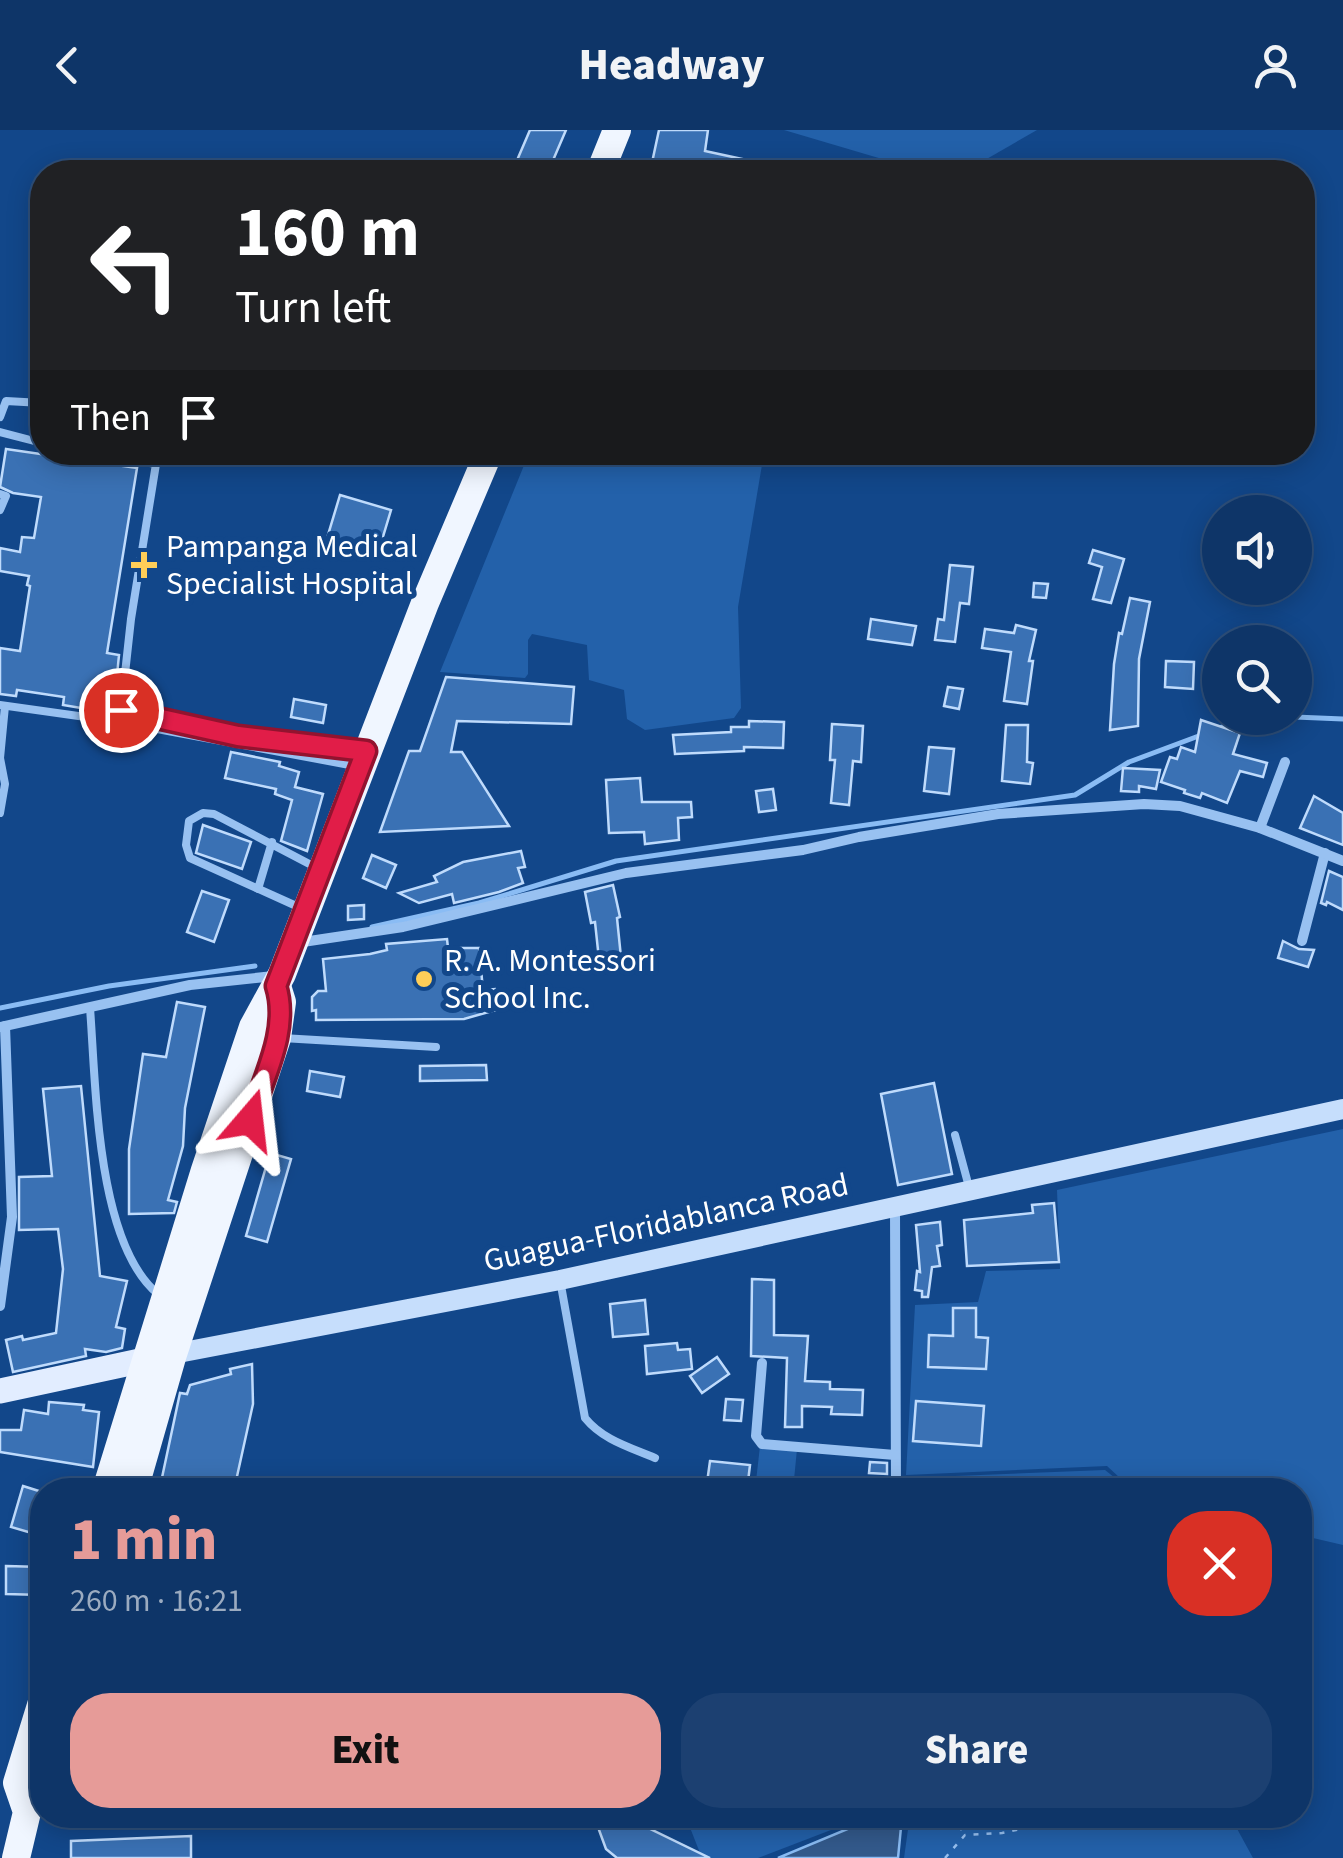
<!DOCTYPE html>
<html lang="en">
<head>
<meta charset="utf-8">
<style>
  :root { --surface:#0e3568; --page:#1c4071; --text:#f1f3f6; --muted:#9babc0; --line:#2e507c; --accent:#e69b98 }
  body { margin:0; font-family:"Source Sans 3",sans-serif; background:var(--page); color:var(--text); height:100vh; display:flex; flex-direction:column; font-size:38px; white-space:nowrap }
  * { box-sizing:border-box; margin:0 }
  p { font-size:32px; color:var(--muted) }
  .icon { flex:none; width:55px; height:55px; fill:none; stroke:currentColor; stroke-width:2; stroke-linecap:round; stroke-linejoin:round }
  .map { position:relative; flex:1; overflow:hidden }
  .sheet { position:absolute; left:30px; top:1348px; width:1282px; height:350px; display:flex; flex-direction:column; background:var(--surface); border-radius:40px; box-shadow:0 5px 25px #0003,0 0 0 2px var(--line) }
  .sheet>* { flex:none }
  .top-card { position:absolute; left:30px; top:30px; width:1285px; height:305px; border-radius:40px; box-shadow:0 5px 25px #0003,0 0 0 2px var(--line); background:#202124; color:#fff; overflow:hidden }
  .fabs { position:absolute; left:1202px; top:365px; display:grid; gap:20px }
  .fabs a { display:grid; place-items:center; width:110px; height:110px; border-radius:50%; background:var(--surface); box-shadow:0 5px 25px #0003,0 0 0 2px var(--line); font-size:50px }
  .pin { position:absolute; display:grid; place-items:center; width:85px; height:85px; color:#fff; margin:-42px; border:5px solid #fff; border-radius:50%; box-shadow:0 2px 10px #0007 }
  .me { position:absolute; width:110px; margin:-55px; rotate:17deg; stroke-linejoin:round; filter:drop-shadow(0 0 8px #0008) }
  .turn { display:flex; align-items:center; gap:35px; height:210px; padding:0 40px; font-size:45px }
  .turn .icon { width:130px; height:130px; stroke-width:2.5 }
  .turn b { display:block; font-size:70px; line-height:85px }
  .then { display:flex; align-items:center; height:95px; padding:0 40px; background:#0003; gap:20px; font-size:38px }
  .round { display:grid; place-items:center; flex:none; width:105px; height:105px; border-radius:40px; background:var(--page) }
  .head { display:flex; align-items:center; justify-content:space-between; height:170px; padding:0 40px }
  h1 { font-size:60px; font-weight:800; line-height:75px; color:var(--accent) }
  .primary-button { display:flex; gap:20px; margin-top:auto; padding:20px 40px }
  .primary-button a { flex:1; height:115px; border-radius:40px; background:var(--accent); color:#111; font-size:40px; font-weight:800; line-height:115px; text-align:center }
  .primary-button a+a { background:var(--page); color:var(--text) }
  header { display:flex; justify-content:space-between; align-items:center; height:130px; padding:0 40px; background:var(--surface); font-size:45px; font-weight:800 }
  .map>svg:first-child { display:block }
  .green { fill:#2361aa }
  .water { fill:#335a8c; stroke:#8abcf4; stroke-width:2.5 }
  .lines { fill:none; stroke-linecap:round; stroke-linejoin:round }
  .stream { stroke:#8abcf4; stroke-width:5 }
  .building { fill:#3a71b4; stroke:#bfdbfc; stroke-width:2.5 }
  .path { stroke:#98c1f1; stroke-width:2.5; stroke-dasharray:5 8; stroke-linecap:butt }
  .service { stroke:#98c1f1; stroke-width:8 }
  .minor { stroke:#98c1f1; stroke-width:10 }
  .secondary { stroke:#c6defc; stroke-width:20 }
  .primary { stroke:#e2edff; stroke-width:25 }
  .trunk { stroke:#f0f6ff; stroke-width:28 }
  .route-casing { stroke:#92132f; stroke-width:25 }
  .route { stroke:#e11d48; stroke-width:18 }
  .poi-dot { fill:#ffce58; stroke:#12478a; stroke-width:4 }
  .labels { text-anchor:middle; dominant-baseline:central; stroke-width:10; stroke-linejoin:round; paint-order:stroke }
  .poi-label { font-size:32px; fill:#fff; stroke:#12478a; text-anchor:start }
  .street-label { font-size:32px; fill:#fff; stroke:#12478a }
</style>
</head>
<body>
<header><svg class="icon" aria-label="back" viewBox="0 0 24 24"><path d="M15 5l-7 7 7 7"/></svg>Headway<svg class="icon" aria-label="person" viewBox="0 0 24 24"><circle cx="12" cy="8" r="4"/><path d="M4 21q1-7 8-7t8 7"/></svg></header>
<div class="map">
<svg width="1343" height="1728" viewBox="0 0 1343 1728">
  <rect width="100%" height="100%" fill="#12478a"/>
  <!-- green -->
  <g class="green">
    <polygon points="784,0 1037,0 964,42 926,42"/>
    <polygon points="529,323 764,323 738,477 741,578 734,588 645,600 627,589 624,560 589,550 587,515 532,504 528,510 528,544 525,548 440,542"/>
    <polygon points="1343,999 1343,1415 1300,1405 1300,1360 1133,1360 1107,1336 906,1345 915,1175 978,1172 986,1141 1060,1139 1057,1060"/>
    <polygon points="760,1316 797,1319 793,1360 755,1360"/>
    <polygon points="1105,1340 1130,1360 903,1360 904,1348"/>
    <polygon points="685,1685 870,1685 758,1728 702,1728"/>
    <polygon points="910,1685 1212,1685 1218,1694 1235,1695 1253,1728 904,1728"/>
  </g>
  <!-- water -->
  <polygon class="water" points="881,1685 902,1687 898,1728 778,1728"/>
  <g class="lines">
    <!-- stream -->
    <g class="stream">
      <polyline points="1295,587 1343,589"/>
      <polyline points="1219,598 1244,589 1276,588"/>
      <polyline points="372,797 479,773 616,731 1075,665 1129,632 1204,604"/>
      <polyline points="0,878 109,856 255,836"/>
    </g>
  </g>
  <!-- building -->
  <g class="building">
    <polygon points="530,0 566,0 548,42 512,42"/>
    <polygon points="659,0 708,0 705,21 756,32 753,42 650,42"/>
    <polygon points="6,319 137,338 107,523 119,525 117,545 105,543 99,581 63,575 64,567 17,560 16,566 0,564 0,518 20,521 30,456 27,455 29,446 0,441 0,418 20,422 22,407 34,408 41,367 13,363 0,357"/>
    <polygon points="340,365 391,380 376,430 325,415"/>
    <polygon points="1093,420 1124,429 1111,473 1093,469 1102,437 1089,433"/>
    <polygon points="950,435 973,437 969,474 960,473 955,512 935,510 938,489 944,490"/>
    <polygon points="1034,453 1048,454 1046,468 1033,467"/>
    <polygon points="1130,468 1150,472 1139,529 1138,596 1110,600 1114,534 1119,503 1122,504"/>
    <polygon points="871,489 916,496 912,515 868,509"/>
    <polygon points="1016,495 1036,500 1029,531 1033,531 1027,574 1004,571 1011,522 982,518 985,499 1014,503"/>
    <polygon points="1166,531 1194,532 1193,559 1165,557"/>
    <polygon points="446,547 574,557 571,594 457,591 451,622 462,622 509,696 380,702 409,621 420,621"/>
    <polygon points="948,557 963,559 959,579 944,576"/>
    <polygon points="294,569 326,575 323,593 291,587"/>
    <polygon points="1201,590 1240,603 1233,624 1267,633 1263,647 1240,641 1227,673 1202,663 1200,668 1184,663 1185,660 1161,652 1170,627 1177,629 1181,617 1195,622"/>
    <polygon points="749,591 784,592 783,618 744,617 744,621 675,624 673,605 731,602 731,597 749,597"/>
    <polygon points="832,594 863,596 861,632 853,631 849,675 831,673 835,630 830,630"/>
    <polygon points="1006,595 1028,595 1027,632 1033,633 1030,654 1002,651"/>
    <polygon points="929,617 954,619 949,664 924,661"/>
    <polygon points="231,622 280,632 279,636 299,642 295,657 323,664 307,721 281,711 292,670 275,664 276,659 225,648"/>
    <polygon points="1123,638 1160,640 1156,659 1139,656 1139,662 1121,661"/>
    <polygon points="640,648 642,672 691,672 692,687 678,688 679,710 645,714 644,702 609,703 606,650"/>
    <polygon points="773,659 776,680 759,682 756,661"/>
    <polygon points="1314,666 1343,683 1343,715 1300,698"/>
    <polygon points="203,695 251,712 242,739 196,723"/>
    <polygon points="521,721 525,737 518,738 523,753 499,762 454,773 452,764 419,773 399,763 437,752 434,746 463,732"/>
    <polygon points="372,725 396,735 386,758 363,748"/>
    <polygon points="1329,741 1343,747 1343,780 1327,772 1326,775 1321,773"/>
    <polygon points="613,755 620,787 617,788 622,837 600,839 595,792 591,793 585,762"/>
    <polygon points="202,761 229,770 214,812 187,802"/>
    <polygon points="364,775 364,789 348,790 348,776"/>
    <polygon points="447,809 448,818 479,818 483,860 495,859 499,879 464,889 316,890 316,880 312,881 312,867 318,861 326,861 323,829 370,824 387,820 386,814"/>
    <polygon points="1283,811 1299,819 1314,820 1308,837 1278,828"/>
    <polygon points="177,872 205,877 185,978 183,1016 168,1070 177,1072 174,1083 129,1084 129,1019 143,924 166,927"/>
    <polygon points="486,935 487,950 420,951 420,936"/>
    <polygon points="310,941 344,947 340,967 307,961"/>
    <polygon points="934,953 952,1044 898,1055 881,964"/>
    <polygon points="81,956 100,1146 127,1151 116,1197 125,1199 122,1218 106,1222 85,1219 86,1226 13,1242 6,1210 22,1206 23,1210 56,1203 63,1139 58,1099 19,1100 19,1047 52,1046 43,959"/>
    <polygon points="270,1023 291,1029 267,1112 246,1106"/>
    <polygon points="1054,1073 1059,1132 967,1136 964,1090 1033,1083 1032,1075"/>
    <polygon points="940,1092 942,1115 937,1116 940,1136 932,1137 928,1167 922,1167 922,1161 915,1160 917,1141 920,1142 916,1095"/>
    <polygon points="752,1149 774,1150 774,1205 808,1206 805,1251 830,1252 830,1259 863,1260 862,1285 831,1284 832,1277 802,1276 802,1297 785,1297 787,1228 751,1226"/>
    <polygon points="645,1170 648,1204 613,1207 610,1174"/>
    <polygon points="953,1178 976,1178 976,1207 988,1208 986,1239 928,1237 929,1205 953,1206"/>
    <polygon points="677,1213 678,1220 690,1219 692,1239 647,1244 645,1216"/>
    <polygon points="717,1227 729,1244 702,1263 690,1246"/>
    <polygon points="252,1234 253,1274 234,1360 160,1357 180,1263 187,1264 190,1255 231,1244 230,1239"/>
    <polygon points="726,1269 743,1270 741,1291 724,1290"/>
    <polygon points="916,1271 984,1276 981,1316 913,1311"/>
    <polygon points="49,1272 84,1275 83,1280 99,1282 93,1337 0,1322 0,1300 21,1300 24,1280 48,1284"/>
    <polygon points="710,1331 750,1335 747,1360 706,1360"/>
    <polygon points="870,1332 887,1333 887,1344 869,1343"/>
    <polygon points="23,1356 42,1362 42,1406 11,1397"/>
    <polygon points="6,1436 42,1437 42,1465 6,1464"/>
    <polygon points="607,1685 630,1685 632,1690 710,1728 617,1728 606,1719 595,1689"/>
    <polygon points="191,1706 191,1728 71,1728 71,1711"/>
  </g>
  <g class="lines">
    <!-- path -->
    <g class="path">
      <polyline points="952,1685 965,1705"/>
      <polyline points="945,1728 965,1705 1002,1703 1068,1689 1074,1685"/>
    </g>
    <!-- service -->
    <g class="service">
      <polyline points="0,287 6,271 42,273"/>
      <polyline points="0,302 42,313"/>
      <polyline points="83,322 156,334 131,489 121,580 114,591"/>
      <polyline points="0,364 6,366 0,380"/>
      <polyline points="0,575 114,591 355,636"/>
      <polyline points="121,580 237,606 362,621"/>
      <polyline points="0,683 5,654 0,628 5,576"/>
      <polyline points="258,759 272,712"/>
      <polyline points="303,779 190,728 186,715 189,691 203,683 214,684 317,738"/>
      <path d="M90,878c6,76 6,235 68,286"/>
      <polyline points="282,908 436,917"/>
      <polyline points="955,1005 969,1057"/>
      <path d="M560,1150l25,138c18,22 44,29 70,40"/>
    </g>
    <!-- minor -->
    <g class="minor">
      <polyline points="1260,698 1285,632"/>
      <polyline points="1302,811 1325,723"/>
      <polyline points="296,813 403,797 626,743 803,720 859,707 998,684 1144,674 1180,676 1260,698 1343,731"/>
      <polyline points="0,897 190,855 274,846"/>
      <polyline points="895,1078 896,1360"/>
      <polyline points="0,1176 12,1087 5,896"/>
      <polyline points="762,1233 756,1306 762,1314 895,1325"/>
      <polyline points="896,1356 1013,1354 1013,1360"/>
    </g>
    <!-- secondary -->
    <polyline class="secondary" points="173,1224 560,1150 1343,979"/>
    <!-- primary -->
    <polyline class="primary" points="0,1261 163,1226"/>
    <!-- trunk -->
    <g class="trunk">
      <polyline points="600,42 617,0"/>
      <polyline points="106,1360 205,1040 253,897 282,844 425,473 489,322"/>
      <polyline points="134,1360 173,1224 277,908 282,872 277,856"/>
      <polyline points="16,1728 27,1682 17,1653 42,1572"/>
    </g>
  </g>
  <g class="lines">
    <!-- route casing -->
    <g class="route-casing">
      <path id="route" d="M121,580l117,26 128,15 -90,235c14,44 -13,92 -26,134"/>
    </g>
    <!-- route -->
    <use href="#route" class="route"/>
  </g>
  <!-- markers -->
  <g class="poi-dot">
    <path d="M139 420h10v10h10v10h-10v10h-10v-10h-10v-10h10z"/>
    <circle cx="424" cy="849" r="10"/>
  </g>
  <g class="labels">
    <!-- poi labels -->
    <g class="poi-label">
      <text x="166" y="417">Pampanga Medical<tspan x="166" dy="37">Specialist Hospital</tspan></text>
      <text x="444" y="831">R. A. Montessori<tspan x="444" dy="37">School Inc.</tspan></text>
    </g>
    <!-- street labels -->
    <g class="street-label">
      <text transform="translate(666 1093) rotate(-12)">Guagua-Floridablanca Road</text>
    </g>
  </g>
</svg>
<div class="fabs">
<a><svg class="icon" aria-label="sound" viewBox="0 0 24 24"><path d="M4 9h4l5-4v14l-5-4H4zM17 9q2 3 0 6"/></svg></a>
<a><svg class="icon" aria-label="search" viewBox="0 0 24 24"><circle cx="10" cy="10" r="6"/><path d="M15 15l6 6"/></svg></a>
</div>
<div class="pin" style="left:121px;top:580px;background:#d93025"><svg class="icon" aria-label="arrive" viewBox="0 0 24 24"><path d="M6 21V4h12l-3 4 3 4H6"/></svg></div>
<svg class="me" style="left:250px;top:990px" viewBox="-20 -20 40 40"><path d="M0-17L14 15 0 8-14 15z" fill="#e11d48" stroke="#fff" stroke-width="4"/></svg>
<div class="top-card">
<div class="turn"><svg class="icon" aria-label="left" viewBox="0 0 24 24"><path d="M17 20v-9H6M10 6l-5 5 5 5"/></svg><div><b>160 m</b>Turn left</div></div>
<div class="then">Then<svg class="icon" aria-label="arrive" viewBox="0 0 24 24"><path d="M6 21V4h12l-3 4 3 4H6"/></svg></div>
</div>
<section class="sheet">
<div class="head"><div><h1>1 min</h1><p>260 m · 16:21</p></div><a class="round" style="background:#d93025;color:#fff"><svg class="icon" aria-label="close" viewBox="0 0 24 24"><path d="M6 6l12 12M18 6L6 18"/></svg></a></div>
<div class="primary-button"><a>Exit</a><a>Share</a></div>
</section>
</div>
</body>
</html>
